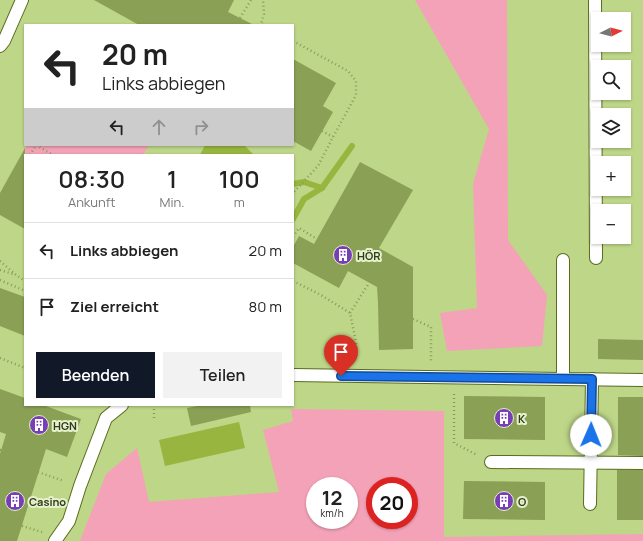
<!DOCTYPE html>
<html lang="de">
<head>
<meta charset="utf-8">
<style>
  :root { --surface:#fff; --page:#f2f2f2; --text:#222; --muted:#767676; --line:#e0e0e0; --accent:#111827 }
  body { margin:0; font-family:Manrope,sans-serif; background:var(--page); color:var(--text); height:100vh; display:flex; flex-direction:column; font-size:15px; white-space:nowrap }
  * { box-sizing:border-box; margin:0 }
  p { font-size:13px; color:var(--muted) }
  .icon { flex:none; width:22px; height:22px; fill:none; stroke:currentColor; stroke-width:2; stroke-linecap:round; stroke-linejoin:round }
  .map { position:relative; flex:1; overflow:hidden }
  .side { position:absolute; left:24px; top:154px; width:270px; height:252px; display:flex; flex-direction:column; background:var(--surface); border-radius:0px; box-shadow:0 1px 3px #0004 }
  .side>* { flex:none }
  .hud { position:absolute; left:24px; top:24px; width:270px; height:122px; border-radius:0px; box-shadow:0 1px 3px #0004; background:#fff; color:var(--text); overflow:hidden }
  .needle { width:26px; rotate:84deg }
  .fabs { position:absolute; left:591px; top:12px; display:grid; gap:8px }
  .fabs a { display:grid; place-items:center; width:40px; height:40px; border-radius:0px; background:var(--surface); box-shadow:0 1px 3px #0004; font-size:20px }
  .speed { position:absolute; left:306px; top:477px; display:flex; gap:8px; font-size:20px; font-weight:700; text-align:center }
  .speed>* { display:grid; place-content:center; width:52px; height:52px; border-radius:50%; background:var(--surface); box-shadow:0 1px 3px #0004; line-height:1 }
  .speed small { font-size:10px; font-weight:400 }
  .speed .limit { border:6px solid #d22; background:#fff; color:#111 }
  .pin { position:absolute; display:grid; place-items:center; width:34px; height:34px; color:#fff; margin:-41px -17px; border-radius:50% 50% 50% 0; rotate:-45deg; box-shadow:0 0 4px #0007 }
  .pin .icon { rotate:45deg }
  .me { position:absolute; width:44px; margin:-22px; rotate:1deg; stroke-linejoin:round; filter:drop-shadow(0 0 3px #0008) }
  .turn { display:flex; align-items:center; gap:14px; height:84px; padding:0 12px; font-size:18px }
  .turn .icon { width:52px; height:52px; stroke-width:2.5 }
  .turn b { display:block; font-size:28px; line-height:34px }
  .lanes { display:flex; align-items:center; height:38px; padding:0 12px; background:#0003; justify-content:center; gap:20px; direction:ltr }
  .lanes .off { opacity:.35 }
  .eta { display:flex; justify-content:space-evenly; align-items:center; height:68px; text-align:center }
  .eta b { font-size:24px; font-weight:600; line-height:28px }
  .action { display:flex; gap:8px; margin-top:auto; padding:8px 12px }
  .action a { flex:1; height:46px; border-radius:0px; background:var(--accent); color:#fff; font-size:16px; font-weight:600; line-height:46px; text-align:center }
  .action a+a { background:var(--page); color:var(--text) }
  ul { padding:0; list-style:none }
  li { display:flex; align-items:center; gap:12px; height:56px; padding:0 12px; border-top:1px solid var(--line) }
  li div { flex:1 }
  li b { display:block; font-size:15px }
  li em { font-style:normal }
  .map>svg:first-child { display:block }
  .green { fill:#f4a2b7; fill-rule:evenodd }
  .water { fill:#98b63f }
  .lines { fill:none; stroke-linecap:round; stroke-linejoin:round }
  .stream { stroke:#98b63f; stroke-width:6 }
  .building { fill:#8aa055 }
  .lane-casing { stroke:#596c1f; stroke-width:14 }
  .path { stroke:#889a5e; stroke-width:2.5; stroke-dasharray:1 3; stroke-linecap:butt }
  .lane { stroke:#fff; stroke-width:12 }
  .route-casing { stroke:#114b97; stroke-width:10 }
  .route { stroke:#1a73e8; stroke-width:7 }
  .labels { text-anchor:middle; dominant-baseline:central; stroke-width:4; stroke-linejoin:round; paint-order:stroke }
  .poi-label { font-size:11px; font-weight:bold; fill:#323c1c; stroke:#e4f1cb; text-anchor:start }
</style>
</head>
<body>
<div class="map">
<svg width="643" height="541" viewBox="0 0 643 541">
  <rect width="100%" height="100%" fill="#bed688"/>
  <!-- green -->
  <g class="green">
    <polygon points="415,0 507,0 508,240 547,295 542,346 447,351 440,313 477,308 473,184 489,129"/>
    <polygon points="27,145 149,145 143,155 29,155 23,152"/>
    <path d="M291,409l153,2v126l199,-3v7h-563l26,-67 31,-26 12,54 130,-10 -16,-62 30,-9zM315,486h34v34h-34zM375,486h34v34h-34z"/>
  </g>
  <!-- water -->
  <g class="water">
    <polygon points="205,145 244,145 254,155 200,155"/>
    <polygon points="239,422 245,448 165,466 159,440"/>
  </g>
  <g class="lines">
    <!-- stream -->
    <g class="stream">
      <polyline points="293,184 304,182 322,188 352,146"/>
      <polyline points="293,219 304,199 322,188"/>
    </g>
  </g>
  <!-- building -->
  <g class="building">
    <polygon points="94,0 234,0 228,12 254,25 139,25"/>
    <polygon points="293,59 336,83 323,106 333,112 311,151 293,141"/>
    <polygon points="25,148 25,229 0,215 0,193"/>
    <polygon points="360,162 413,190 379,248 413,267 413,349 379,350 378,303 377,287 348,271 339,288 293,263 293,247 299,236 314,244"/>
    <polygon points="0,288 25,297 25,336 0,326"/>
    <polygon points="598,339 643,340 643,360 598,359"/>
    <polygon points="0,389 25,398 25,405 43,405 81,419 67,457 46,449 17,541 0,541 0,454 6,434 0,432"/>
    <polygon points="464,396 545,397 545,440 464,439"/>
    <polygon points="618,397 643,397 643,456 618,455"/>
    <polygon points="202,405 250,405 251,412 191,426 187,408"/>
    <rect x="617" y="470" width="26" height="50"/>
    <polygon points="464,481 545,482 545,520 463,519"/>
  </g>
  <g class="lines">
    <!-- lane casing -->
    <g class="lane-casing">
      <g id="lane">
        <polyline points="595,0 596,258"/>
        <polyline points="0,46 4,41 22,0"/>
        <polyline points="563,260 563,379 643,380"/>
        <polyline points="293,375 563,379"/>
        <polyline points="491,462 643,463"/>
        <polyline points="590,504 592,379"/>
        <polyline points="55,541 69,521 80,486 106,418 122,405"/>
      </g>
    </g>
    <!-- path -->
    <g class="path">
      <polyline points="240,18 251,0"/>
      <polyline points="263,25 261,24 264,14 263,0"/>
      <polyline points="293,41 348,71 356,81 356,95 333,137 318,166 293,193"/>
      <polyline points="322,131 333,137"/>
      <polyline points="36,145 53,155"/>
      <polyline points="30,155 36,145"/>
      <polyline points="293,237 299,228 317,239"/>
      <polyline points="0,261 16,275 25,281"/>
      <polyline points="0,270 13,274"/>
      <polyline points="0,280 25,291"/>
      <polyline points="293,281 321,295 350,313 356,342 356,359"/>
      <polyline points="350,313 369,283"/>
      <polyline points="413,319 431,327 431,361"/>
      <polyline points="0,358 25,368"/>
      <polyline points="454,394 454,443 477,455"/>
      <polyline points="154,405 154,421"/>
      <polyline points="0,450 1,450"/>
      <polyline points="38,472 64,481"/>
      <polyline points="22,526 42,532"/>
    </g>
    <!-- lane -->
    <use href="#lane" class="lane"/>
  </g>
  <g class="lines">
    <!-- route casing -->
    <g class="route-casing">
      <polyline id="route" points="341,376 592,379 591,435"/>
    </g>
    <!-- route -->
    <use href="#route" class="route"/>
  </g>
  <!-- icons -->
  <defs>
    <g id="building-disc" transform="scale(1)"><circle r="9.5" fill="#773eb5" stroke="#e4f1cb"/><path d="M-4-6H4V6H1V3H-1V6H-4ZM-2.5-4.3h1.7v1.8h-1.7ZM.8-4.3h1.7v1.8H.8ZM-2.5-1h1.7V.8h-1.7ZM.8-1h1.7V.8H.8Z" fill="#fff"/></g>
  </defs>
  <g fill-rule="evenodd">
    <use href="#building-disc" x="343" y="255"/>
    <use href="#building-disc" x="504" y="418"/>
    <use href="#building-disc" x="39" y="425"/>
    <use href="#building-disc" x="15" y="501"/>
    <use href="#building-disc" x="504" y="501"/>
  </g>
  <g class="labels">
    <!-- poi labels -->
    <g class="poi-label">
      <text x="357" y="255">HÖR</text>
      <text x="518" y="418">K</text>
      <text x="53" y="425">HGN</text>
      <text x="29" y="501">Casino</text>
      <text x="518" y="501">O</text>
    </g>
  </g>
</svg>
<div class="fabs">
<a><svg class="needle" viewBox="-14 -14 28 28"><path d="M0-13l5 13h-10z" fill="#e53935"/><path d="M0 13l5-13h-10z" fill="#767676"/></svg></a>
<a><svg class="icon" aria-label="search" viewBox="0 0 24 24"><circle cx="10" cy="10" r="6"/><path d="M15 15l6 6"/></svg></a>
<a><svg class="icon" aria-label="layers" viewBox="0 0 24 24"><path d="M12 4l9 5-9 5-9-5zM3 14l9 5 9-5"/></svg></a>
<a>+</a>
<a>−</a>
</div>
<div class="speed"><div>12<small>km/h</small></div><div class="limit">20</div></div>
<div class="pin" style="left:341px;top:376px;background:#d93025"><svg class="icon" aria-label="arrive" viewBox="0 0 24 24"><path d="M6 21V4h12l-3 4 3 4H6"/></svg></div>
<svg class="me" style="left:591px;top:435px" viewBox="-20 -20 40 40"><circle r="19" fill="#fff"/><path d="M0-13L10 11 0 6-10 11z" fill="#1a73e8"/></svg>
<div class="hud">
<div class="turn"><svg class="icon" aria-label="left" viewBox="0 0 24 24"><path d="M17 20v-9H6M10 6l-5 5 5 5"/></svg><div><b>20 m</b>Links abbiegen</div></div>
<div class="lanes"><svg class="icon" aria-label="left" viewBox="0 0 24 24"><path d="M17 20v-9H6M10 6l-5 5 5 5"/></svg><svg class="icon off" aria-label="ahead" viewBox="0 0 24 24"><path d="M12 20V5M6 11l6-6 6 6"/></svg><svg class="icon off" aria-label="right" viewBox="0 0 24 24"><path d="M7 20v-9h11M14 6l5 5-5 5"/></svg></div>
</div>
<section class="side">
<div class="eta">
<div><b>08:30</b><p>Ankunft</p></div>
<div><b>1</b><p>Min.</p></div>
<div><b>100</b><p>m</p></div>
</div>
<ul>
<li><svg class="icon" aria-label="left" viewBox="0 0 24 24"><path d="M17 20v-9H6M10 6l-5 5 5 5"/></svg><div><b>Links abbiegen</b></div><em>20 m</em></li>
<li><svg class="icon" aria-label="arrive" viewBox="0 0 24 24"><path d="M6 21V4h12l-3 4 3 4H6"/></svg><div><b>Ziel erreicht</b></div><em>80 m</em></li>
</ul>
<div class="action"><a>Beenden</a><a>Teilen</a></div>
</section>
</div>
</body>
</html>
